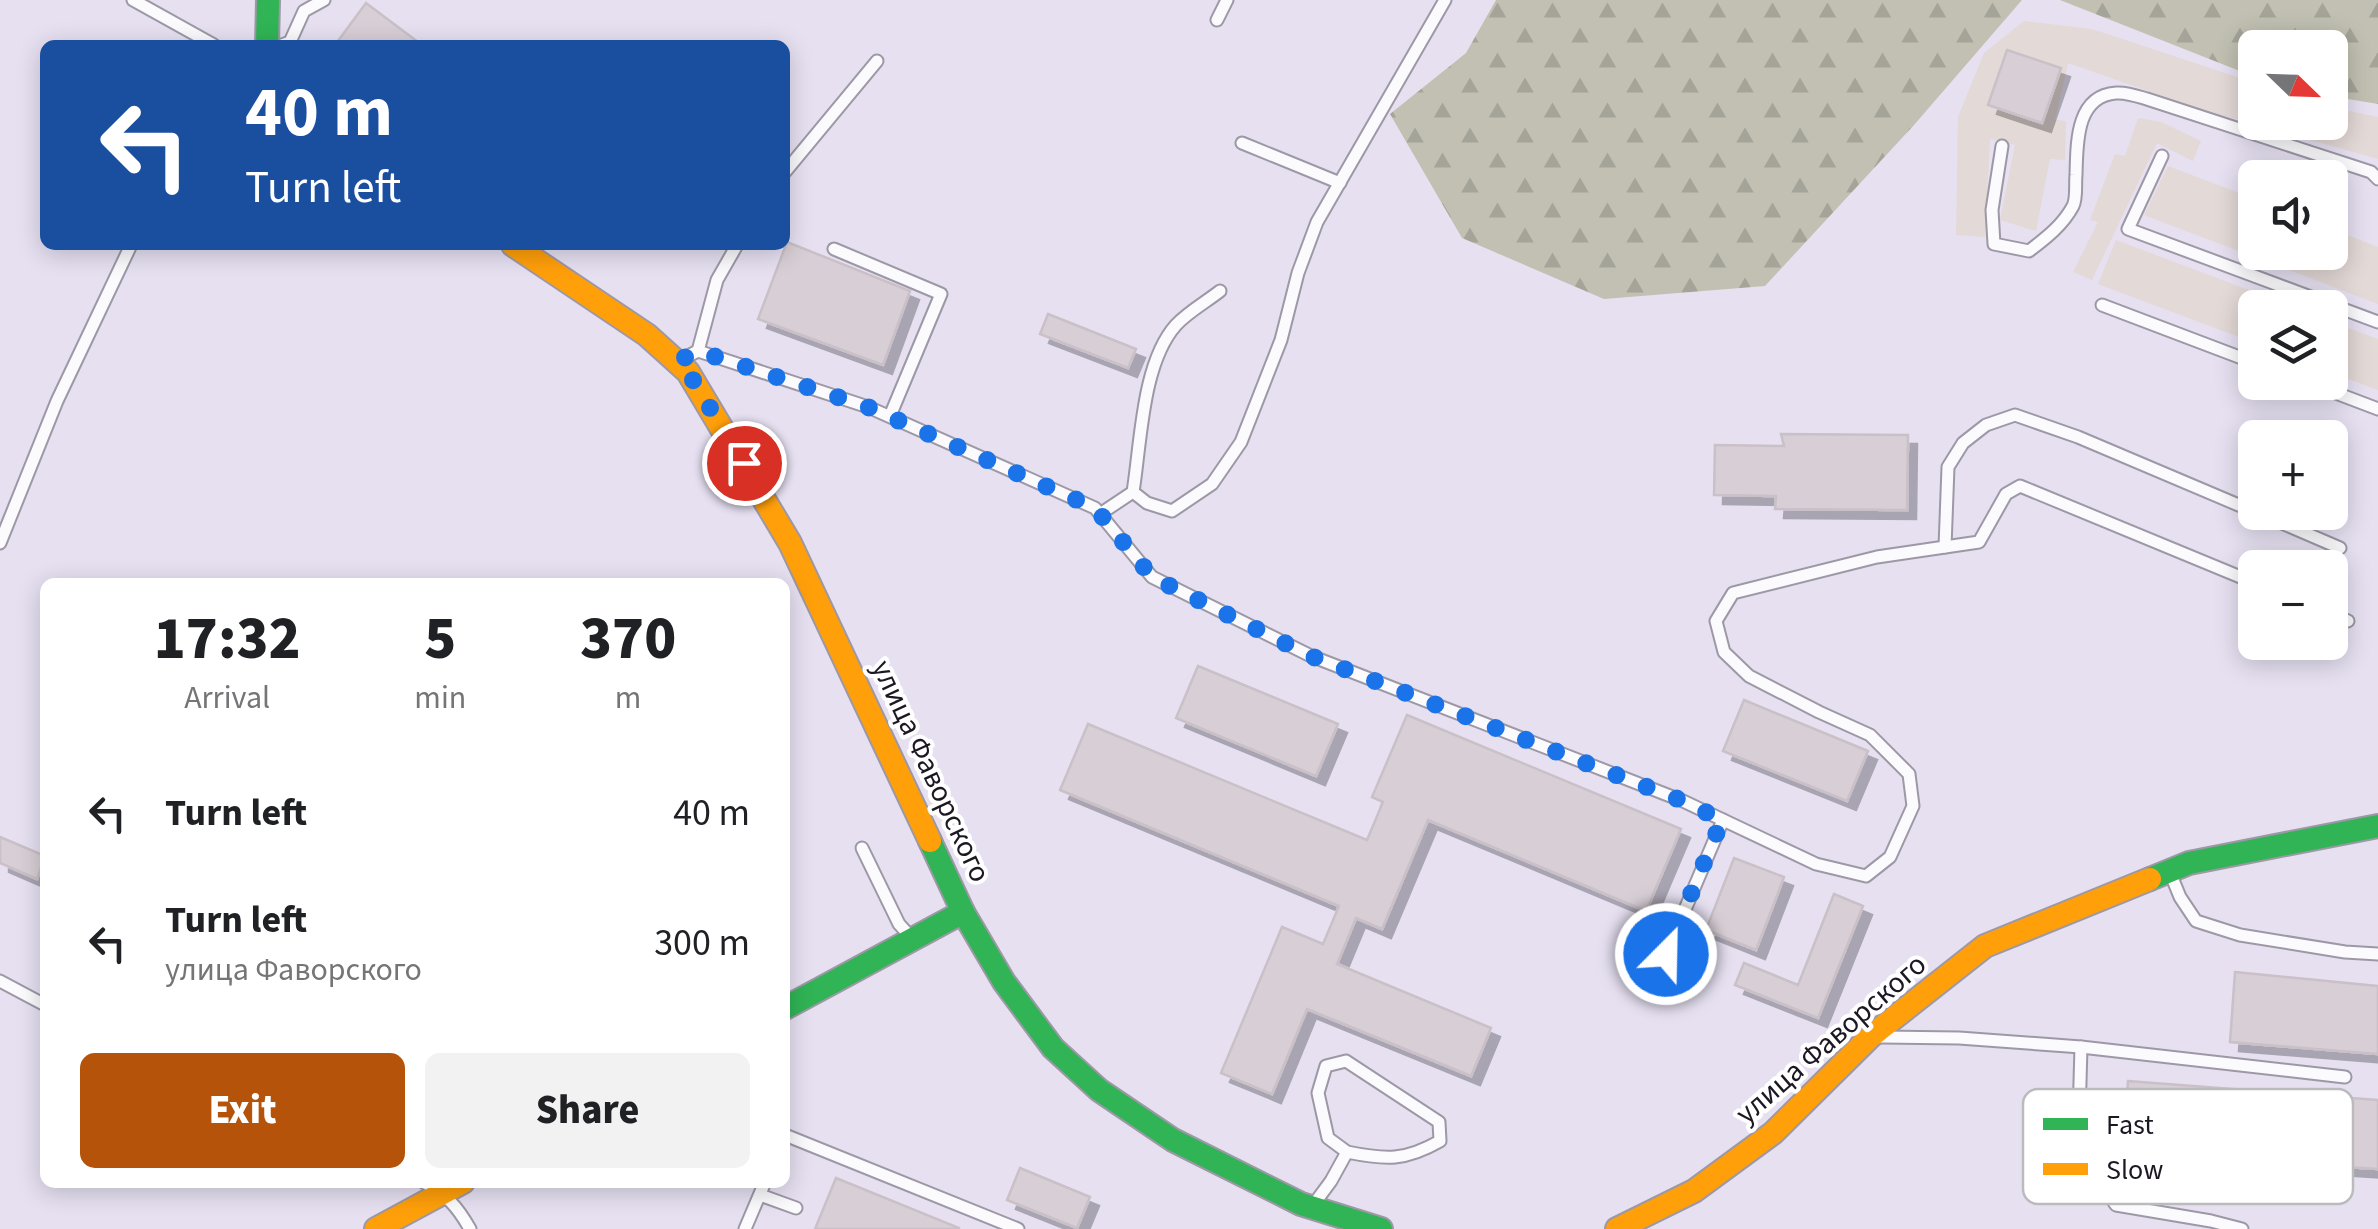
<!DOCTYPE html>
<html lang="en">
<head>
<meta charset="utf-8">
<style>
  :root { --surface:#fff; --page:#f2f2f2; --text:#202124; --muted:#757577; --accent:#b45309 }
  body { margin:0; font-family:"Source Sans 3",sans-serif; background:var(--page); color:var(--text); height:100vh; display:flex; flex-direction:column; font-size:38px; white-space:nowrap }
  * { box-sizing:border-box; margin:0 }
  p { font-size:32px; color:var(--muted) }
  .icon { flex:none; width:55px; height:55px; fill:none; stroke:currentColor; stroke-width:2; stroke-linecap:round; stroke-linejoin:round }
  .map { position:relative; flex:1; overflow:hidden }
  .details { position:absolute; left:40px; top:578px; width:750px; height:610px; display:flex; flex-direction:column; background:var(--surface); border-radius:15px; box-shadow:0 5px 25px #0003 }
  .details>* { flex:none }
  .hud { position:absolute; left:40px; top:40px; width:750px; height:210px; border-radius:15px; box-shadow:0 5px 25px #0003; background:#1a4fa0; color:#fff; overflow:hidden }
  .needle { width:65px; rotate:113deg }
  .buttons { position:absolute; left:2238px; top:30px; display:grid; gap:20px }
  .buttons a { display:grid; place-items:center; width:110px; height:110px; border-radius:15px; background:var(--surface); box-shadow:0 5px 25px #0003; font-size:50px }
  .pin { position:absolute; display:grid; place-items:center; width:85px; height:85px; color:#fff; margin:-42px; border:5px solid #fff; border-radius:50%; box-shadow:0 2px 10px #0007 }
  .me { position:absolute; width:110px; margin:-55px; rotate:23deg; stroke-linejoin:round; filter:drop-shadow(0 0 8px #0008) }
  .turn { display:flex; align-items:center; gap:35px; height:210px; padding:0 40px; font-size:45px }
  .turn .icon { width:130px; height:130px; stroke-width:2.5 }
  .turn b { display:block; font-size:70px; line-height:85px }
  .eta { display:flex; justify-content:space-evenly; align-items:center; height:170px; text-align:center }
  .eta b { font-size:60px; font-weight:800; line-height:70px }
  .primary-button { display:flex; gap:20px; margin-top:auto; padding:20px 40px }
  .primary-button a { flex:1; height:115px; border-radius:15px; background:var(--accent); color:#fff; font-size:40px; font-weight:800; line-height:115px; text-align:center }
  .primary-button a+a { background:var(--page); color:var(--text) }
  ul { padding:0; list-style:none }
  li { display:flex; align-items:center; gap:30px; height:130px; padding:0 40px }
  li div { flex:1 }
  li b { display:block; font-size:38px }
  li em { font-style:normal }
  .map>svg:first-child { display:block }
  .industrial { fill:#e3d9d6 }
  .forest { fill:url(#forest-firs) }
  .building { fill:#d8ced5; stroke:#cac0c7; stroke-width:2.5; filter:url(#shadow) }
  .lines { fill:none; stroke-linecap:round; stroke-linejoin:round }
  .lane-casing { stroke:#9d98a6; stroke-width:15 }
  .fast-casing { stroke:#9d98a6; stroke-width:26 }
  .slow-casing { stroke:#9d98a6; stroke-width:26 }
  .lane { stroke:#fbfafd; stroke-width:11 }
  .fast { stroke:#30b455; stroke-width:22 }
  .slow { stroke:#ff9f0a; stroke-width:22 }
  .route { stroke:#1a73e8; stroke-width:18; stroke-dasharray:0 32.4 }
  .labels { text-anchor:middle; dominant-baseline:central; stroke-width:8; stroke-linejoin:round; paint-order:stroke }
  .street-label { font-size:30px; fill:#1c1823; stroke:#fff }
  .key { fill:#fff; stroke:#bbbabd; stroke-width:2.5 }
  .key-label { font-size:28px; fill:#1c1823 }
</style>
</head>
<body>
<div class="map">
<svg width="2378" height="1229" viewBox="0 0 2378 1229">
  <defs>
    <pattern id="forest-firs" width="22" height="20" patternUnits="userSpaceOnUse" patternTransform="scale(2.5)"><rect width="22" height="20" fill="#c1c0b2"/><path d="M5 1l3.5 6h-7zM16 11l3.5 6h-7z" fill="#a5a499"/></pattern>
    <filter id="shadow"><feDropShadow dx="9" dy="9" stdDeviation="0" flood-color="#0004"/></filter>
  </defs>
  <rect width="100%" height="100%" fill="#e6e0f1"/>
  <!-- industrial -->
  <g class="industrial">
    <polygon points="2024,21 2092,29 2255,83 2255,122 2330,122 2330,107 2378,117 2378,159 2197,108 2068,63 2055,120 2066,121 2065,160 2050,159 2036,231 2000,220 2015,145 1990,139 1985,237 1956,235 1958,117 1984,53"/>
    <polygon points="2138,118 2161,122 2201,141 2193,161 2157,143 2092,280 2073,272 2098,222 2090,220 2115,154 2125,156"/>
    <polygon points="2168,166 2255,199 2255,252 2330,252 2330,228 2378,247 2378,304 2144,215"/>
    <polygon points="2116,240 2294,307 2255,308 2255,343 2098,284"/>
    <polygon points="2330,321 2378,339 2378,390 2330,372"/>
  </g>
  <!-- forest -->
  <g class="forest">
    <polygon points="1496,0 2022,0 1914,125 1765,286 1604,299 1462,238 1390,114 1466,53"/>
    <polygon points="2060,0 2378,0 2378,104 2330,96 2330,48 2255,48 2255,77"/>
  </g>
  <!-- building -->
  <g class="building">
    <polygon points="366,3 422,45 335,45"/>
    <polygon points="2007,50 2061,68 2042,123 1988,105"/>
    <polygon points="787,242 910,291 883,365 758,319"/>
    <polygon points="1048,314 1136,349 1128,368 1040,334"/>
    <polygon points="1781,434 1908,435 1907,510 1775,509 1776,496 1714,495 1715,445 1784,446"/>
    <polygon points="1198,666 1338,724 1316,776 1176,718"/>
    <polygon points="1744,700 1868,751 1847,801 1723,751"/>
    <polygon points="1407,715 1681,829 1646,911 1428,820 1382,929 1356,918 1337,964 1491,1028 1471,1076 1307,1009 1272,1094 1221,1073 1282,927 1323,944 1339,906 1060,790 1088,724 1367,840 1383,802 1372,797"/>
    <polygon points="0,837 45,856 37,879 0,863"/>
    <polygon points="1734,858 1784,877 1756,950 1706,930"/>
    <polygon points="1834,894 1863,906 1818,1018 1735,985 1744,963 1798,985"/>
    <polygon points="2235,972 2378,986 2378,1054 2230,1042"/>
    <polygon points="2128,1081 2378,1100 2378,1169 2123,1153"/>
    <polygon points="1020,1168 1090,1197 1077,1228 1007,1200"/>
    <polygon points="836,1178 959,1228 959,1229 815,1229"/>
  </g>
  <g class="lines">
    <!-- lane casing -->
    <g class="lane-casing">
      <g id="lane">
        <polyline points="133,0 214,45"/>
        <polyline points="1217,20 1227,0"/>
        <polyline points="282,45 290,42 304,11 324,0"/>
        <polyline points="1242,143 1340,183"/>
        <path d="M2002,146l-10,64 2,34 35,7c17,-13 34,-26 44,-45 4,-8 2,-21 3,-31 1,-30 -1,-79 40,-82 10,-1 21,3 31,6l224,73 7,7"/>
        <polyline points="2162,156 2128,229 2378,322"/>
        <polyline points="785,172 877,61"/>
        <polyline points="834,249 941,294 890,416"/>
        <polyline points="2102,305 2255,363"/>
        <polyline points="698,351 717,280 737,245"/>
        <polyline points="682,359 698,351 868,407 1095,508 1152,577 1311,656 1683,801 1816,864 1866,876 1890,857 1913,806 1909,774 1870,735 1819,712 1749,676 1724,652 1716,621 1733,593 1877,557 1979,542 2006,494 2020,486 2255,583"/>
        <polyline points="2307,382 2378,409"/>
        <path d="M1133,492c8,-50 9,-129 43,-167 12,-13 30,-23 44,-34"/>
        <polyline points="2256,512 2340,548"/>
        <polyline points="1100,514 1133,492 1147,503 1172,511 1212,484 1241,442 1281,340 1298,273 1317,222 1445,0"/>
        <polyline points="0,543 57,401 131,245"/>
        <polyline points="1945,547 1948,467 1963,443 1986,425 2015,415 2078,437 2255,512"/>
        <polyline points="2330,614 2348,621"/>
        <polyline points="862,848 899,924 910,936"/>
        <polyline points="2171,875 2180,897 2196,921 2240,935 2345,952 2378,954"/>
        <polyline points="1666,954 1723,820"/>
        <polyline points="0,981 45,1005"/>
        <polyline points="1881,1037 1959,1038 2081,1047 2345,1077"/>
        <polyline points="2081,1047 2078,1151 2116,1205 2211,1221 2242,1229"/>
        <polyline points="785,1135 1018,1229"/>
        <path d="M423,1182c24,13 34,24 47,47"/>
        <polyline points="760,1195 796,1208"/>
        <path d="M1314,1204l17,-23 16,-29 -19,-14 -10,-45 8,-27 20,-5 93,61 1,19c-35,20 -54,19 -93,11"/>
        <polyline points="745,1229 765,1182"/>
      </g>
    </g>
    <!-- fast casing -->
    <g class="fast-casing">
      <g id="fast">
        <polyline points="267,45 268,0"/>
        <polyline points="930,841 963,912 1004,982 1053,1048 1099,1090 1173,1140 1301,1204 1381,1229"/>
        <polyline points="2150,879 2189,863 2378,826"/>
        <polyline points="785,1008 963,912"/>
      </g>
    </g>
    <!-- slow casing -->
    <g class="slow-casing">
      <g id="slow">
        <polyline points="513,245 647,335 688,372 790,543 930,841"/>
        <polyline points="376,1229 463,1182"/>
        <polyline points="1617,1229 1694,1191 1773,1133 1871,1036 1985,946 2150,879"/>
      </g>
    </g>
    <!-- lane -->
    <use href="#lane" class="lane"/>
    <!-- fast -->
    <use href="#fast" class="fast"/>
    <!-- slow -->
    <use href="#slow" class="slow"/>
  </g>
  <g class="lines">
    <!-- route -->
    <polyline class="route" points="744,463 688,372 678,361 698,351 868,407 1095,508 1152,577 1184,593 1311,656 1683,801 1722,820 1666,954"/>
  </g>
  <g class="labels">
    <!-- street labels -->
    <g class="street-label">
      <text transform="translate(931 771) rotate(65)">улица Фаворского</text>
      <text transform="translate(1831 1039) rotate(-41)">улица Фаворского</text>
    </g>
  </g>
  <!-- legend -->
  <rect x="2023" y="1089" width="330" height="115" rx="15" class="key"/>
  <rect x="2043" y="1118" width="45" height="12" fill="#30b455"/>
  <rect x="2043" y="1163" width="45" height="12" fill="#ff9f0a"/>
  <g class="key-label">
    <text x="2106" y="1134">Fast</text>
    <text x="2106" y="1179">Slow</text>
  </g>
</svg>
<div class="buttons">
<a><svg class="needle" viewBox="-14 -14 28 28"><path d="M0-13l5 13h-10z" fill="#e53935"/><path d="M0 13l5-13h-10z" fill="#757577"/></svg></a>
<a><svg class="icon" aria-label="sound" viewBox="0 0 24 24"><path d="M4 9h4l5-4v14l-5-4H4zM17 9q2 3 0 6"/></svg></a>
<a><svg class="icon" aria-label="layers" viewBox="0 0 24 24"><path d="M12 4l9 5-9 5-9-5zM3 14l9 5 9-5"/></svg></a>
<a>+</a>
<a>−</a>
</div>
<div class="pin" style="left:744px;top:463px;background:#d93025"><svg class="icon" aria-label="arrive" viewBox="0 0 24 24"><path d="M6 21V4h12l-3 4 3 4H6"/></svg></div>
<svg class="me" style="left:1666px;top:954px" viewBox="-20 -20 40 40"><circle r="17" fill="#1a73e8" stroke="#fff" stroke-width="3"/><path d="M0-11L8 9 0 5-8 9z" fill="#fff"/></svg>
<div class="hud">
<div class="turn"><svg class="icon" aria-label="left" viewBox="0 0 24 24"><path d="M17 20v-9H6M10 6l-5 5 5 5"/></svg><div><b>40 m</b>Turn left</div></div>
</div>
<section class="details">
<div class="eta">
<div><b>17:32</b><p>Arrival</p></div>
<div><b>5</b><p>min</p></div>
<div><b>370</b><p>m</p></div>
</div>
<ul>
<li><svg class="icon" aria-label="left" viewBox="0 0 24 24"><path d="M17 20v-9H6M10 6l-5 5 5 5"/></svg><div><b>Turn left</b></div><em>40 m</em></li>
<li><svg class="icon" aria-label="left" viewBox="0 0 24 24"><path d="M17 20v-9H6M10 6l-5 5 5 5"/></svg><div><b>Turn left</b><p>улица Фаворского</p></div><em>300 m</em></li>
</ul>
<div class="primary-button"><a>Exit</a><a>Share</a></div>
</section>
</div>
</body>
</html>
